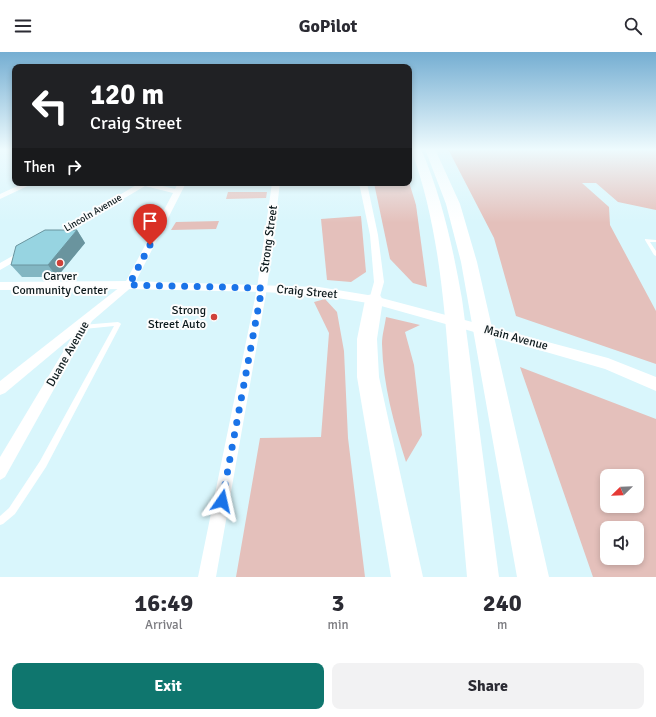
<!DOCTYPE html>
<html lang="en">
<head>
<meta charset="utf-8">
<style>
  :root { --surface:#fff; --page:#f2f2f3; --text:#2b2b33; --muted:#7c7c81; --accent:#0f766e }
  body { margin:0; font-family:Signika,sans-serif; background:var(--page); color:var(--text); height:100vh; display:flex; flex-direction:column; font-size:15px; white-space:nowrap }
  * { box-sizing:border-box; margin:0 }
  p { font-size:13px; color:var(--muted) }
  .icon { flex:none; width:22px; height:22px; fill:none; stroke:currentColor; stroke-width:2; stroke-linecap:round; stroke-linejoin:round }
  .map { position:relative; height:525px; overflow:hidden }
  .details { display:flex; flex-direction:column; background:var(--surface); flex:1 }
  .details>* { flex:none }
  .top-card { position:absolute; left:12px; top:12px; width:400px; height:122px; border-radius:8px; box-shadow:0 2px 6px #0003; background:#202124; color:#fff; overflow:hidden }
  .needle { width:26px; rotate:247deg }
  .fabs { position:absolute; left:600px; top:417px; display:grid; gap:8px }
  .fabs a { display:grid; place-items:center; width:44px; height:44px; border-radius:8px; background:var(--surface); box-shadow:0 2px 6px #0003; font-size:20px }
  .pin { position:absolute; display:grid; place-items:center; width:34px; height:34px; color:#fff; margin:-41px -17px; border-radius:50% 50% 50% 0; rotate:-45deg; box-shadow:0 0 4px #0007 }
  .pin .icon { rotate:45deg }
  .me { position:absolute; width:44px; margin:-22px; rotate:11deg; stroke-linejoin:round; filter:drop-shadow(0 0 3px #0008) }
  .turn { display:flex; align-items:center; gap:14px; height:84px; padding:0 12px; font-size:18px }
  .turn .icon { width:52px; height:52px; stroke-width:2.5 }
  .turn b { display:block; font-size:28px; line-height:34px }
  .then { display:flex; align-items:center; height:38px; padding:0 12px; background:#0003; gap:8px; font-size:15px }
  .eta { display:flex; justify-content:space-evenly; align-items:center; height:68px; text-align:center }
  .eta b { font-size:24px; font-weight:700; line-height:28px }
  .primary-button { display:flex; gap:8px; margin-top:auto; padding:8px 12px }
  .primary-button a { flex:1; height:46px; border-radius:8px; background:var(--accent); color:#fff; font-size:16px; font-weight:700; line-height:46px; text-align:center }
  .primary-button a+a { background:var(--page); color:var(--text) }
  header { display:flex; justify-content:space-between; align-items:center; height:52px; padding:0 12px; background:var(--surface); font-size:18px; font-weight:700 }
  .map>svg:first-child { display:block }
  .green { fill:#e4c0bb; fill-rule:evenodd }
  .lines { fill:none; stroke-linecap:round; stroke-linejoin:round }
  .service { fill:#fff; fill-rule:evenodd }
  .minor { fill:#fff; fill-rule:evenodd }
  .tertiary { fill:#fff; fill-rule:evenodd }
  .motorway { fill:#fff; fill-rule:evenodd }
  .wall { fill:#82b6c2 }
  .shaded-wall { fill:#6a949e }
  .building { fill:#97d4e1; stroke:#6a949e }
  .route { stroke:#1a73e8; stroke-width:7; stroke-dasharray:0 12.6 }
  .poi-dot { fill:#cf4139; stroke:#fdfdfd; stroke-width:1.5 }
  .labels { text-anchor:middle; dominant-baseline:central; stroke-width:4; stroke-linejoin:round; paint-order:stroke }
  .far-street-label { font-size:10px; fill:#0d1a1d; stroke:#fdfdfd }
  .street-label { font-size:12px; fill:#0d1a1d; stroke:#fdfdfd }
  .poi-label { font-size:12px; fill:#0d1a1d; stroke:#fdfdfd }
</style>
</head>
<body>
<header><svg class="icon" aria-label="menu" viewBox="0 0 24 24"><path d="M4 6h16M4 12h16M4 18h16"/></svg>GoPilot<svg class="icon" aria-label="search" viewBox="0 0 24 24"><circle cx="10" cy="10" r="6"/><path d="M15 15l6 6"/></svg></header>
<div class="map">
<svg width="656" height="525" viewBox="0 0 656 525">
  <rect width="100%" height="100%" fill="#d9f6fc"/>
  <!-- green -->
  <g class="green">
    <polygon points="448,97 656,97 656,158 618,150 596,131 582,131 609,155 610,173 656,259 656,312 516,264 494,186"/>
    <polygon points="409,130 416,153 427,235 413,231 390,207 374,131"/>
    <polygon points="228,140 267,140 266,146 226,147"/>
    <polygon points="361,164 366,220 351,230 327,228 321,167"/>
    <polygon points="219,169 216,177 171,178 176,170"/>
    <polygon points="325,247 337,260 344,299 348,386 365,525 236,525 260,386 321,385 329,281 314,250"/>
    <path d="M386,265l34,8 -15,7 9,33 8,70 -16,27c-12,-38 -23,-77 -24,-118 0,-9 3,-19 4,-27z"/>
    <path d="M520,315l136,52v158h-63zM607,424h30v30h-30zM607,476h30v30h-30z"/>
  </g>
  <g class="lines">
    <!-- service -->
    <g class="service">
      <polygon points="645,187 656,188 656,190 650,190 656,199 656,204 654,203 645,188"/>
      <polygon points="118,270 120,271 121,272 46,415 15,462 3,472 0,473 0,464 9,456 40,409 114,274 84,277 82,277 81,275 82,273"/>
    </g>
    <!-- minor -->
    <g class="minor">
      <polygon points="0,97 4,97 1,99"/>
      <polygon points="24,131 34,131 0,147 0,142"/>
      <polygon points="137,131 150,131 175,137 178,131 186,131 134,233 92,269 5,425 0,428 0,405 72,285 5,341 0,343 0,329 125,231 173,141 145,134 54,188 48,188 47,186 138,132"/>
      <polygon points="272,131 280,131 267,236 216,525 198,525 257,236"/>
      <polygon points="359,131 367,131 378,183 384,230 379,248 378,251 370,251 369,248 374,230 370,183"/>
      <polygon points="25,197 30,200 28,202 0,218 0,211"/>
    </g>
    <!-- tertiary -->
    <polygon class="tertiary" points="129,229 319,235 374,244 608,306 656,325 656,339 605,317 546,300 374,252 319,243 262,240 129,237 0,238 0,230"/>
    <!-- motorway -->
    <g class="motorway">
      <path d="M411,97h10c21,48 32,99 41,150l37,278h-32c-6,-66 -11,-133 -17,-199 -6,-78 -12,-155 -39,-229z"/>
      <polygon points="425,97 435,97 460,152 477,210 549,525 517,525 461,210 446,152"/>
      <polygon points="374,242 380,243 383,248 377,287 379,325 423,525 391,525 357,325 357,287 365,248 368,243"/>
    </g>
  </g>
  <!-- wall -->
  <polygon class="wall" points="77,178 85,191 57,225 22,225 11,213"/>
  <!-- shaded-wall -->
  <polygon class="shaded-wall" points="77,178 85,191 57,225 48,213"/>
  <!-- building -->
  <polygon class="building" points="45,178 77,178 48,213 11,213 16,194"/>
  <!-- sky -->
  <linearGradient id="sky" x2="0" y2="1"><stop stop-color="#75aed2"/><stop offset="0.57" stop-color="#eefbfe"/><stop offset="1" stop-color="#eefbfe" stop-opacity="0"/></linearGradient>
  <rect width="656" height="171" fill="url(#sky)"/>
  <g class="lines">
    <!-- route -->
    <polyline class="route" points="150,193 129,233 262,236 222,449"/>
  </g>
  <!-- markers -->
  <g class="poi-dot">
    <circle cx="60" cy="211" r="4"/>
    <circle cx="214" cy="265" r="4"/>
  </g>
  <g class="labels">
    <!-- far-street labels -->
    <g class="far-street-label">
      <text transform="translate(93 161) rotate(-30)">Lincoln Avenue</text>
    </g>
    <!-- street labels -->
    <g class="street-label">
      <text transform="translate(269 187) rotate(-82)">Strong Street</text>
      <text transform="translate(307 240) rotate(5)">Craig Street</text>
      <text transform="translate(516 286) rotate(15)">Main Avenue</text>
      <text transform="translate(68 302) rotate(-60)">Duane Avenue</text>
    </g>
    <!-- poi labels -->
    <g class="poi-label">
      <text x="60" y="224">Carver<tspan x="60" dy="14">Community Center</tspan></text>
      <text x="206" y="258" text-anchor="end">Strong<tspan x="206" dy="14">Street Auto</tspan></text>
    </g>
  </g>
</svg>
<div class="fabs">
<a><svg class="needle" viewBox="-14 -14 28 28"><path d="M0-13l5 13h-10z" fill="#e53935"/><path d="M0 13l5-13h-10z" fill="#7c7c81"/></svg></a>
<a><svg class="icon" aria-label="sound" viewBox="0 0 24 24"><path d="M4 9h4l5-4v14l-5-4H4zM17 9q2 3 0 6"/></svg></a>
</div>
<div class="pin" style="left:150px;top:193px;background:#d93025"><svg class="icon" aria-label="arrive" viewBox="0 0 24 24"><path d="M6 21V4h12l-3 4 3 4H6"/></svg></div>
<svg class="me" style="left:222px;top:449px" viewBox="-20 -20 40 40"><path d="M0-17L14 15 0 8-14 15z" fill="#1a73e8" stroke="#fff" stroke-width="4"/></svg>
<div class="top-card">
<div class="turn"><svg class="icon" aria-label="left" viewBox="0 0 24 24"><path d="M17 20v-9H6M10 6l-5 5 5 5"/></svg><div><b>120 m</b>Craig Street</div></div>
<div class="then">Then<svg class="icon" aria-label="right" viewBox="0 0 24 24"><path d="M7 20v-9h11M14 6l5 5-5 5"/></svg></div>
</div>
</div>
<section class="details">
<div class="eta">
<div><b>16:49</b><p>Arrival</p></div>
<div><b>3</b><p>min</p></div>
<div><b>240</b><p>m</p></div>
</div>
<div class="primary-button"><a>Exit</a><a>Share</a></div>
</section>
</body>
</html>
